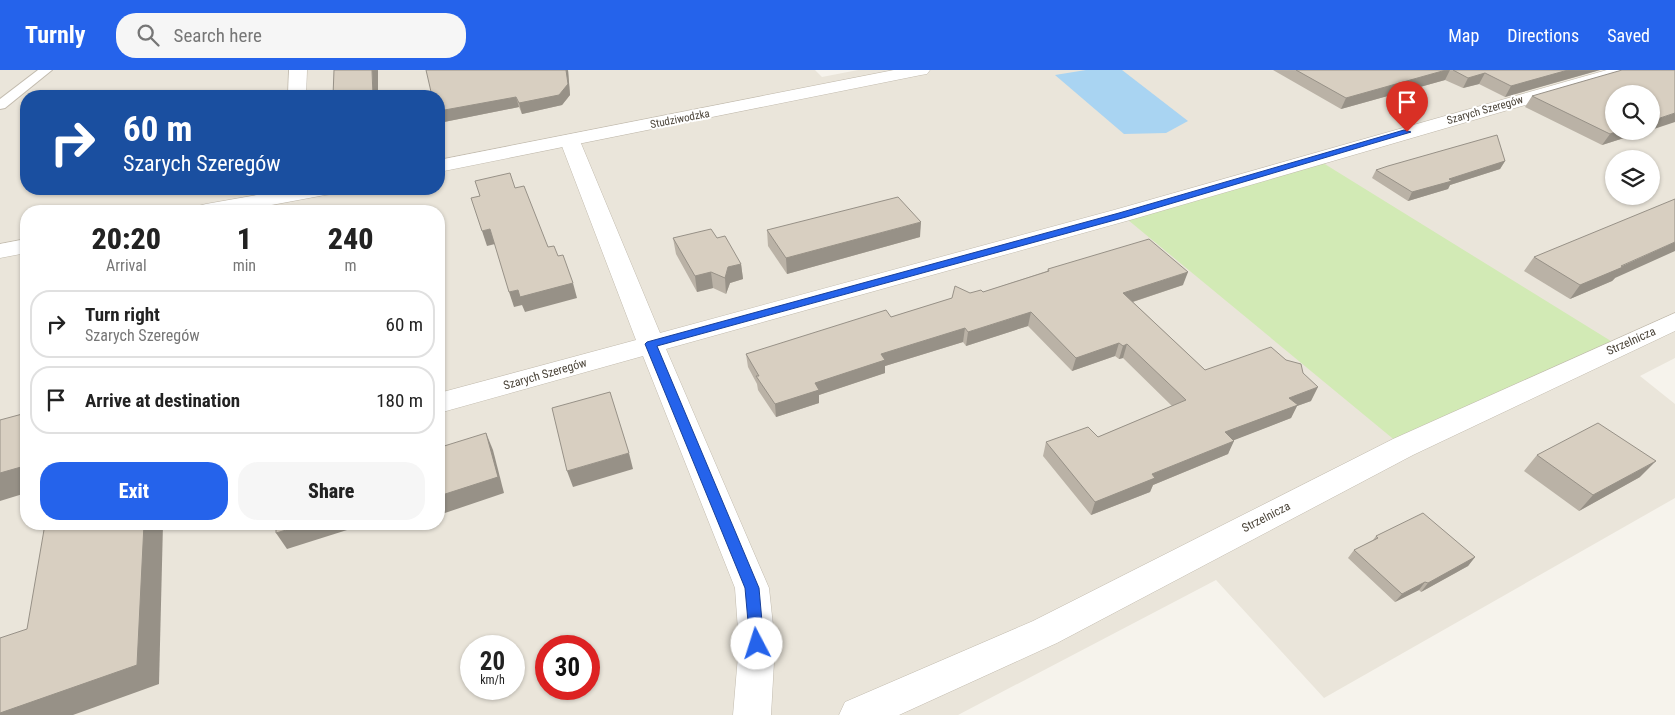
<!DOCTYPE html>
<html lang="en">
<head>
<meta charset="utf-8">
<style>
  :root { --surface:#fff; --page:#f6f6f6; --text:#222; --muted:#767676; --line:#e0e0e0; --accent:#2563eb }
  body { margin:0; font-family:"Roboto Condensed",sans-serif; background:var(--page); color:var(--text); height:100vh; display:flex; flex-direction:column; font-size:19px; white-space:nowrap }
  * { box-sizing:border-box; margin:0 }
  p { font-size:16px; color:var(--muted) }
  .icon { flex:none; width:28px; height:28px; fill:none; stroke:currentColor; stroke-width:2; stroke-linecap:round; stroke-linejoin:round }
  .map { position:relative; flex:1; overflow:hidden }
  .side { position:absolute; left:20px; top:135px; width:425px; height:325px; display:flex; flex-direction:column; background:var(--surface); border-radius:20px; box-shadow:0 1px 4px #0004 }
  .side>* { flex:none }
  .top-card { position:absolute; left:20px; top:20px; width:425px; height:105px; border-radius:20px; box-shadow:0 1px 4px #0004; background:#1a4fa0; color:#fff; overflow:hidden }
  .tools { position:absolute; left:1605px; top:15px; display:grid; gap:10px }
  .tools a { display:grid; place-items:center; width:55px; height:55px; border-radius:50%; background:var(--surface); box-shadow:0 1px 4px #0004; font-size:25px }
  .speed { position:absolute; left:460px; top:565px; display:flex; gap:10px; font-size:25px; font-weight:700; text-align:center }
  .speed>* { display:grid; place-content:center; width:65px; height:65px; border-radius:50%; background:var(--surface); box-shadow:0 1px 4px #0004; line-height:1 }
  .speed small { font-size:12px; font-weight:400 }
  .speed .limit { border:8px solid #d22; background:#fff; color:#111 }
  .pin { position:absolute; display:grid; place-items:center; width:42px; height:42px; color:#fff; margin:-51px -21px; border-radius:50% 50% 50% 0; rotate:-45deg; box-shadow:0 0 5px #0007 }
  .pin .icon { rotate:45deg }
  .me { position:absolute; width:55px; margin:-28px; rotate:355deg; stroke-linejoin:round; filter:drop-shadow(0 0 4px #0008) }
  .turn { display:flex; align-items:center; gap:18px; height:105px; padding:0 20px; font-size:22px }
  .turn .icon { width:65px; height:65px; stroke-width:2.5 }
  .turn b { display:block; font-size:35px; line-height:42px }
  .eta { display:flex; justify-content:space-evenly; align-items:center; height:85px; text-align:center }
  .eta b { font-size:30px; font-weight:800; line-height:35px }
  .action { display:flex; gap:10px; margin-top:auto; padding:10px 20px }
  .action a { flex:1; height:58px; border-radius:20px; background:var(--accent); color:#fff; font-size:20px; font-weight:800; line-height:58px; text-align:center }
  .action a+a { background:var(--page); color:var(--text) }
  ul { padding:0; list-style:none }
  li { display:flex; align-items:center; gap:15px; height:68px; margin:0 10px 8px; padding:0 10px; border:2px solid var(--line); border-radius:20px }
  li div { flex:1 }
  li b { display:block; font-size:19px }
  li em { font-style:normal }
  header { display:flex; align-items:center; gap:30px; box-sizing:border-box; height:70px; padding:0 25px; background:var(--accent); color:#fff }
  header strong { font-size:24px }
  nav { display:flex; gap:28px; margin-inline-start:auto; font-size:18px }
  .search { width:350px; height:45px; background:var(--page); display:flex; align-items:center; gap:12px; box-sizing:border-box; padding:0 18px; border-radius:20px; color:var(--muted); font-size:19px }
  .map>svg:first-child { display:block }
  .residential { fill:#eae5da; fill-rule:evenodd }
  .green { fill:#d2eab5 }
  .water { fill:#a9d4f2 }
  .lines { fill:none; stroke-linecap:round; stroke-linejoin:round }
  .service-casing { stroke:#c2bbae; stroke-width:2 }
  .minor-casing { stroke:#c2bbae; stroke-width:1 }
  .tertiary-casing { stroke:#c2bbae; stroke-width:1 }
  .service { fill:#fff; fill-rule:evenodd }
  .minor { fill:#fff; fill-rule:evenodd }
  .tertiary { fill:#fff; fill-rule:evenodd }
  .wall { fill:#bab2a6 }
  .shaded-wall { fill:#979187 }
  .building { fill:#d8cfc1; stroke:#979187 }
  .route { fill:#2563eb; stroke:#184099 }
  .labels { text-anchor:middle; dominant-baseline:central; stroke-width:4; stroke-linejoin:round; paint-order:stroke }
  .far-street-label { font-size:11px; fill:#4b4439; stroke:#fff }
  .street-label { font-size:12px; fill:#4b4439; stroke:#fff }
</style>
</head>
<body>
<header>
<strong>Turnly</strong>
<div class="search"><svg class="icon" aria-label="search" viewBox="0 0 24 24"><circle cx="10" cy="10" r="6"/><path d="M15 15l6 6"/></svg>Search here</div>
<nav><a>Map</a><a>Directions</a><a>Saved</a></nav>
</header>
<div class="map">
<svg width="1675" height="645" viewBox="0 0 1675 645">
  <rect width="100%" height="100%" fill="#f6f3ec"/>
  <!-- residential -->
  <path class="residential" d="M0,0h815l7,7 36,-7h817v288l-35,18 35,28v94l-351,200 -108,-118 -258,135h-958zM1614,24h37v37h-37zM26,26h413v93h-413zM1614,89h37v37h-37zM26,141h413v313h-413zM471,576h43v43h-43zM546,576h43v43h-43z"/>
  <!-- green -->
  <polygon class="green" points="1315,88 1619,276 1403,377 1122,145"/>
  <!-- water -->
  <polygon class="water" points="1086,0 1122,0 1188,51 1166,63 1124,64 1055,5"/>
  <g class="lines">
    <!-- service casing -->
    <g class="service-casing">
      <polygon id="service" points="38,0 52,0 5,38 0,39 0,29"/>
    </g>
    <!-- minor casing -->
    <g class="minor-casing">
      <g id="minor">
        <polygon points="289,0 307,0 306,26 288,26"/>
        <polygon points="1607,0 1635,0 1632,4 1130,150 666,279 769,518 775,574 771,645 733,645 739,574 735,518 643,286 439,343 439,323 636,270 560,71 563,67 570,65 577,67 580,71 660,263 1114,140"/>
        <polygon points="1675,243 1675,261 1413,385 1057,573 899,645 839,645 845,632 1033,551 1393,369"/>
      </g>
    </g>
    <!-- tertiary casing -->
    <g class="tertiary-casing">
      <g id="tertiary">
        <polygon points="894,0 930,0 927,4 921,5 439,102 439,90"/>
        <polygon points="291,119 336,119 333,124 325,125 240,141 195,141 198,136 206,134"/>
        <polygon points="26,169 26,183 0,188 0,174"/>
      </g>
    </g>
    <!-- service -->
    <use href="#service" class="service"/>
    <!-- minor -->
    <use href="#minor" class="minor"/>
    <!-- tertiary -->
    <use href="#tertiary" class="tertiary"/>
  </g>
  <!-- wall -->
  <g class="wall">
    <polygon points="426,0 568,0 570,25 562,35 522,44 519,37 439,53 439,26"/>
    <polygon points="1273,0 1600,0 1505,27 1479,14 1463,18 1445,10 1341,39"/>
    <polygon points="1532,26 1614,61 1646,61 1602,75 1525,37"/>
    <polygon points="1505,91 1500,99 1450,115 1448,119 1408,131 1372,108 1376,100"/>
    <polygon points="767,160 920,167 787,204 768,176"/>
    <polygon points="673,168 717,168 741,194 743,209 730,213 726,224 713,218 697,222 676,184"/>
    <polygon points="1534,187 1615,208 1612,211 1570,229 1524,201"/>
    <polygon points="1048,199 1183,215 1133,232 1205,300 1303,303 1311,331 1297,336 1291,348 1233,370 1228,384 1153,415 1150,422 1091,445 1043,386 1046,372 1098,367 1172,336 1123,288 1119,289 1115,286 1072,301 1028,256 966,276 963,272 885,296 885,303 819,325 819,333 776,347 758,320 757,314 748,297 746,284 891,247 970,223 983,222 1047,201"/>
    <polygon points="1537,385 1640,407 1579,441 1524,401"/>
    <polygon points="1376,466 1475,487 1468,496 1421,522 1419,520 1395,532 1348,488 1354,480 1373,470"/>
  </g>
  <!-- shaded-wall -->
  <g class="shaded-wall">
    <polygon points="372,0 378,0 378,26 373,26"/>
    <polygon points="566,0 568,0 570,25 562,35 522,44 519,33"/>
    <polygon points="1446,0 1450,0 1445,10 1341,39 1346,28"/>
    <polygon points="1568,0 1600,0 1505,27 1511,16"/>
    <polygon points="1485,3 1479,14 1463,18 1468,8"/>
    <polygon points="516,27 519,37 439,53 439,41"/>
    <polygon points="1675,43 1675,52 1651,60 1651,51"/>
    <polygon points="1618,61 1646,61 1602,75 1610,64"/>
    <polygon points="1505,91 1500,99 1450,115 1448,119 1408,131 1412,122 1449,109"/>
    <polygon points="921,152 920,167 787,204 786,188"/>
    <polygon points="490,159 495,174 487,176 482,161"/>
    <polygon points="1675,172 1675,181 1615,208 1612,211 1570,229 1580,215"/>
    <polygon points="741,194 743,209 730,213 726,224 725,208 728,197"/>
    <polygon points="711,202 713,218 697,222 695,206"/>
    <polygon points="1188,202 1183,215 1120,236 1123,223"/>
    <polygon points="573,213 577,228 525,242 522,235 514,237 509,222 518,220"/>
    <polygon points="1031,242 1028,256 966,276 968,262"/>
    <polygon points="965,258 963,272 885,296 885,303 819,325 819,333 776,347 775,334 815,313 881,284"/>
    <polygon points="1119,273 1115,286 1072,301 1076,288"/>
    <polygon points="1127,274 1123,288 1119,289 1123,276"/>
    <polygon points="1318,317 1311,331 1297,336 1291,348 1219,376 1225,362 1289,328"/>
    <polygon points="486,363 493,380 504,423 439,445 439,426"/>
    <polygon points="26,371 26,423 0,431 0,403"/>
    <polygon points="1234,371 1228,384 1153,415 1150,422 1091,445 1095,432 1152,404"/>
    <polygon points="629,383 633,399 573,417 567,401"/>
    <polygon points="1656,391 1640,407 1579,441 1593,425"/>
    <polygon points="144,454 163,454 159,614 73,645 0,645 0,643"/>
    <polygon points="306,454 366,454 287,479 276,463"/>
    <polygon points="1475,487 1468,496 1421,522 1428,513"/>
    <polygon points="1425,512 1419,520 1395,532 1402,524"/>
  </g>
  <!-- building -->
  <g class="building">
    <polygon points="334,0 372,0 373,26 333,26"/>
    <polygon points="426,0 566,0 568,14 559,25 519,33 516,27 439,41 439,26 432,26"/>
    <polygon points="1296,0 1446,0 1346,28"/>
    <polygon points="1453,0 1568,0 1511,16 1485,3 1468,8"/>
    <polygon points="1622,0 1675,0 1675,43 1651,51 1651,24 1614,24 1614,61 1618,61 1610,64 1532,26"/>
    <polygon points="1497,65 1505,91 1449,109 1452,111 1412,122 1376,100 1388,96"/>
    <polygon points="510,103 515,118 524,116 548,177 554,176 558,186 563,185 573,213 520,227 518,220 509,222 490,159 482,161 471,128 480,126 475,111"/>
    <polygon points="898,127 921,152 786,188 767,160"/>
    <polygon points="1675,129 1675,172 1621,196 1623,197 1580,215 1534,187"/>
    <polygon points="711,159 717,168 725,166 741,194 728,197 725,208 711,202 695,206 673,168"/>
    <polygon points="1149,169 1188,202 1123,223 1205,300 1271,277 1286,290 1301,294 1303,303 1318,317 1289,328 1298,335 1225,362 1234,371 1152,404 1155,408 1095,432 1046,372 1088,357 1098,367 1186,330 1127,274 1123,276 1119,273 1076,288 1031,242 968,262 965,258 881,284 885,290 815,313 819,320 775,334 756,306 759,306 746,284 886,240 891,247 952,228 955,216 970,223 981,220 983,222 1049,201 1048,199"/>
    <polygon points="610,322 629,383 567,401 552,338"/>
    <polygon points="26,343 26,371 21,397 0,403 0,350"/>
    <polygon points="1598,353 1656,391 1593,425 1537,385"/>
    <polygon points="486,363 498,407 439,426 439,374 440,374 441,377"/>
    <polygon points="1423,443 1475,487 1428,513 1425,512 1402,524 1354,480 1378,468 1376,466"/>
    <polygon points="45,454 144,454 137,595 0,643 0,568 27,559"/>
    <polygon points="276,454 306,454 276,463"/>
  </g>
  <!-- route -->
  <polygon class="route" points="1404,60 1411,62 1126,147 657,276 759,518 764,574 762,578 757,580 752,578 750,574 745,518 645,274 647,272 1119,143"/>
  <g class="labels">
    <!-- far-street labels -->
    <g class="far-street-label">
      <text transform="translate(1485 40) rotate(-16)">Szarych Szeregów</text>
      <text transform="translate(680 49) rotate(-11)">Studziwodzka</text>
    </g>
    <!-- street labels -->
    <g class="street-label">
      <text transform="translate(1631 271) rotate(-24)">Strzelnicza</text>
      <text transform="translate(545 304) rotate(-16)">Szarych Szeregów</text>
      <text transform="translate(1266 447) rotate(-27)">Strzelnicza</text>
    </g>
  </g>
</svg>
<div class="tools">
<a><svg class="icon" aria-label="search" viewBox="0 0 24 24"><circle cx="10" cy="10" r="6"/><path d="M15 15l6 6"/></svg></a>
<a><svg class="icon" aria-label="layers" viewBox="0 0 24 24"><path d="M12 4l9 5-9 5-9-5zM3 14l9 5 9-5"/></svg></a>
</div>
<div class="speed"><div>20<small>km/h</small></div><div class="limit">30</div></div>
<div class="pin" style="left:1407px;top:62px;background:#d93025"><svg class="icon" aria-label="arrive" viewBox="0 0 24 24"><path d="M6 21V4h12l-3 4 3 4H6"/></svg></div>
<svg class="me" style="left:757px;top:574px" viewBox="-20 -20 40 40"><circle r="19" fill="#fff"/><path d="M0-13L10 11 0 6-10 11z" fill="#2563eb"/></svg>
<div class="top-card">
<div class="turn"><svg class="icon" aria-label="right" viewBox="0 0 24 24"><path d="M7 20v-9h11M14 6l5 5-5 5"/></svg><div><b>60 m</b>Szarych Szeregów</div></div>
</div>
<section class="side">
<div class="eta">
<div><b>20:20</b><p>Arrival</p></div>
<div><b>1</b><p>min</p></div>
<div><b>240</b><p>m</p></div>
</div>
<ul>
<li><svg class="icon" aria-label="right" viewBox="0 0 24 24"><path d="M7 20v-9h11M14 6l5 5-5 5"/></svg><div><b>Turn right</b><p>Szarych Szeregów</p></div><em>60 m</em></li>
<li><svg class="icon" aria-label="arrive" viewBox="0 0 24 24"><path d="M6 21V4h12l-3 4 3 4H6"/></svg><div><b>Arrive at destination</b></div><em>180 m</em></li>
</ul>
<div class="action"><a>Exit</a><a>Share</a></div>
</section>
</div>
</body>
</html>
